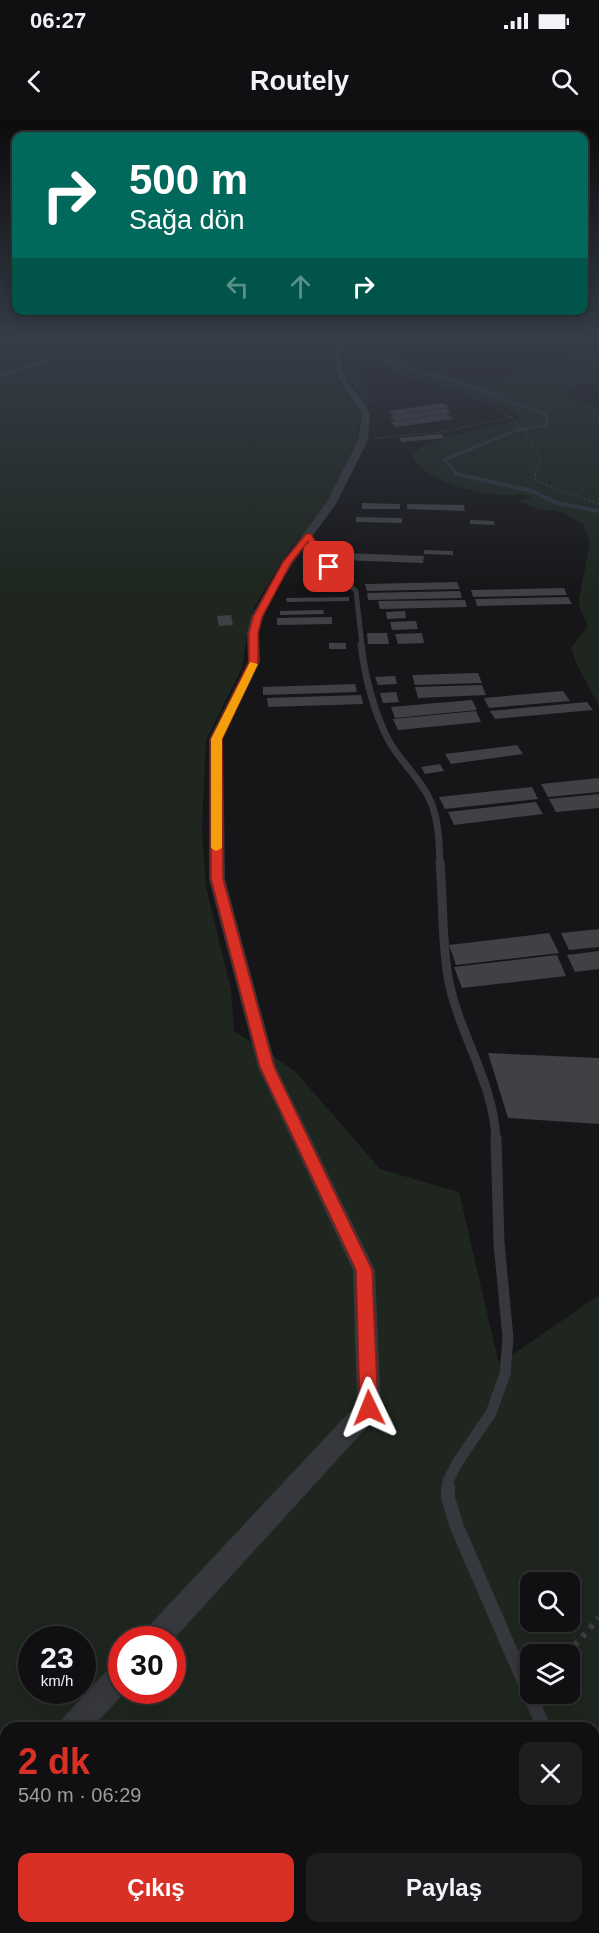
<!DOCTYPE html>
<html lang="tr">
<head>
<meta charset="utf-8">
<style>
  :root { --surface:#101012; --page:#1e1e20; --text:#f1f3f6; --muted:#9c9d9f; --line:#303032; --accent:#d93025 }
  body { margin:0; font-family:Arial,sans-serif; background:var(--page); color:var(--text); height:100vh; display:flex; flex-direction:column; font-size:22px; white-space:nowrap }
  * { box-sizing:border-box; margin:0 }
  p { font-size:20px; color:var(--muted) }
  .icon { flex:none; width:33px; height:33px; fill:none; stroke:currentColor; stroke-width:2; stroke-linecap:round; stroke-linejoin:round }
  .map { position:relative; flex:1; overflow:hidden }
  .sheet { position:absolute; left:0px; top:1602px; width:600px; height:212px; display:flex; flex-direction:column; background:var(--surface); border-radius:18px 18px 0 0; box-shadow:0 3px 15px #0003,0 0 0 2px var(--line) }
  .sheet>* { flex:none }
  .guide { position:absolute; left:12px; top:12px; width:576px; height:183px; border-radius:12px; box-shadow:0 3px 15px #0003,0 0 0 2px var(--line); background:#00695c; color:#fff; overflow:hidden }
  .controls { position:absolute; left:520px; top:1452px; display:grid; gap:12px }
  .controls a { display:grid; place-items:center; width:60px; height:60px; border-radius:12px; background:var(--surface); box-shadow:0 3px 15px #0003,0 0 0 2px var(--line); font-size:30px }
  .speed { position:absolute; left:18px; top:1506px; display:flex; gap:12px; font-size:30px; font-weight:700; text-align:center }
  .speed>* { display:grid; place-content:center; width:78px; height:78px; border-radius:50%; background:var(--surface); box-shadow:0 3px 15px #0003,0 0 0 2px var(--line); line-height:1 }
  .speed small { font-size:15px; font-weight:400 }
  .speed .limit { border:9px solid #d22; background:#fff; color:#111 }
  .pin { position:absolute; display:grid; place-items:center; width:51px; height:51px; color:#fff; margin:-26px; border-radius:12px; box-shadow:0 3px 9px #0006 }
  .me { position:absolute; width:66px; margin:-33px; rotate:358deg; stroke-linejoin:round; filter:drop-shadow(0 0 4px #0008) }
  .turn { display:flex; align-items:center; gap:21px; height:126px; padding:0 18px; font-size:27px }
  .turn .icon { width:78px; height:78px; stroke-width:2.5 }
  .turn b { display:block; font-size:42px; line-height:51px }
  .lanes { display:flex; align-items:center; height:57px; padding:0 18px; background:#0003; justify-content:center; gap:30px; direction:ltr }
  .lanes .off { opacity:.35 }
  .round { display:grid; place-items:center; flex:none; width:63px; height:63px; border-radius:12px; background:var(--page) }
  .headline { display:flex; align-items:center; justify-content:space-between; height:102px; padding:0 18px }
  h1 { font-size:36px; font-weight:700; line-height:45px; color:var(--accent) }
  .cta { display:flex; gap:12px; margin-top:auto; padding:12px 18px }
  .cta a { flex:1; height:69px; border-radius:12px; background:var(--accent); color:#fff; font-size:24px; font-weight:700; line-height:69px; text-align:center }
  .cta a+a { background:var(--page); color:var(--text) }
  .status { display:flex; justify-content:space-between; align-items:center; height:42px; padding:0 30px; background:var(--surface); direction:ltr }
  .status svg { height:16px; fill:currentColor }
  header { display:flex; justify-content:space-between; align-items:center; height:78px; padding:0 18px; background:var(--surface); font-size:27px; font-weight:700 }
  .map>svg:first-child { display:block }
  .green { fill:#1e261f; fill-rule:evenodd }
  .lines { fill:none; stroke-linecap:round; stroke-linejoin:round }
  .stream-far1 { stroke:#2c353c; stroke-width:3 }
  .stream { stroke:#2c353c; stroke-width:4 }
  .building { fill:#404145 }
  .path-far2 { stroke:#3d3f44; stroke-width:1.5; stroke-dasharray:1.5 2; stroke-linecap:butt }
  .path-far1 { stroke:#3d3f44; stroke-width:2; stroke-dasharray:1.5 3; stroke-linecap:butt }
  .path { stroke:#3d3f44; stroke-width:6; stroke-dasharray:4.5 7; stroke-linecap:butt }
  .service-far5 { stroke:#37383d; stroke-width:4.5 }
  .service-far4 { stroke:#37383d; stroke-width:5 }
  .service-far3 { stroke:#37383d; stroke-width:7 }
  .service-far2 { stroke:#37383d; stroke-width:9 }
  .service-far1 { stroke:#37383d; stroke-width:11 }
  .service { stroke:#37383d; stroke-width:14 }
  .minor { fill:#37383d; fill-rule:evenodd }
  .route { fill:#d93025; stroke:#8d1f18; stroke-width:1.5 }
  .slow { fill:#f59e0b }
</style>
</head>
<body>
<div class="status"><b>06:27</b><svg viewBox="0 0 49 12"><path d="M0 12V9h3v3zM5 12V6h3v6zM10 12V3h3v9zM15 12V0h3v12zM26 1h20v11H26zM47 4h2v5h-2z"/></svg></div>
<header><svg class="icon" aria-label="back" viewBox="0 0 24 24"><path d="M15 5l-7 7 7 7"/></svg>Routely<svg class="icon" aria-label="search" viewBox="0 0 24 24"><circle cx="10" cy="10" r="6"/><path d="M15 15l6 6"/></svg></header>
<div class="map">
<svg width="599" height="1813" viewBox="0 0 599 1813">
  <rect width="100%" height="100%" fill="#161618"/>
  <!-- green -->
  <g class="green">
    <polygon points="0,219 81,219 52,234 0,252"/>
    <path d="M107,219h231l-5,14v12l5,19 17,19 5,12 -3,25 -35,71 -32,38 -35,57 -8,28 -5,34 -36,72 -4,89 4,58 25,102 3,42 61,40 85,98 79,23 40,172 100,-69v638h-599v-1553zM531,1462h39v40h-39zM32,1520h50v50h-50zM122,1520h50v50h-50zM531,1534h39v40h-39zM6,1608h588v200h-588z"/>
    <path d="M348,219h52l-4,11c19,24 71,28 100,34l21,-13 41,-7 22,-18 1,-7h18v44l-25,2 -7,7 18,12 14,3v299l-22,-41 -6,-17 17,-22 -8,-17 -1,-10 11,-56 -6,-18 -22,-13 -25,-3 -19,-8 14,-4c-8,-4 -19,-1 -28,-2 -31,-2 -71,-11 -91,-36l1,-6c21,-18 76,-24 104,-34v-4c-29,-18 -64,-25 -97,-34 -20,-6 -37,-14 -58,-16l-5,2 2,18 13,17 -5,1c-20,-23 -31,-32 -20,-64z"/>
  </g>
  <g class="lines">
    <!-- stream-far1 -->
    <polyline class="stream-far1" points="377,219 387,225 370,236 470,266 547,295 547,305 517,310 444,340 458,355"/>
    <!-- stream -->
    <polyline class="stream" points="456,354 532,371 557,383 599,391"/>
  </g>
  <!-- building -->
  <g class="building">
    <polygon points="443,283 449,287 394,295 388,291"/>
    <polygon points="445,288 451,293 395,301 390,296"/>
    <polygon points="447,294 453,299 396,307 391,302"/>
    <polygon points="441,314 444,318 402,322 399,318"/>
    <polygon points="362,383 400,384 400,389 362,389"/>
    <polygon points="407,384 464,385 465,391 407,389"/>
    <polygon points="356,397 402,398 402,403 356,402"/>
    <polygon points="470,400 494,401 495,405 470,404"/>
    <polygon points="349,425 350,430 332,430 331,426"/>
    <polygon points="424,430 453,431 453,435 424,434"/>
    <polygon points="344,433 424,436 423,443 343,440"/>
    <polygon points="457,462 460,469 367,471 365,464"/>
    <polygon points="564,468 567,475 473,477 471,470"/>
    <polygon points="460,471 462,478 368,480 367,473"/>
    <polygon points="349,477 349,481 287,482 286,478"/>
    <polygon points="568,477 572,484 477,486 475,479"/>
    <polygon points="465,480 467,487 380,489 378,481"/>
    <polygon points="323,490 324,494 280,495 280,491"/>
    <polygon points="405,491 406,498 387,499 386,492"/>
    <polygon points="231,495 233,505 219,506 217,496"/>
    <polygon points="332,497 332,504 277,505 277,498"/>
    <polygon points="416,501 418,509 392,510 390,502"/>
    <polygon points="367,513 387,513 389,524 368,524"/>
    <polygon points="422,513 424,523 398,524 395,514"/>
    <rect x="329" y="523" width="17" height="6"/>
    <polygon points="478,553 482,563 415,565 412,555"/>
    <polygon points="395,556 397,564 378,565 375,557"/>
    <polygon points="355,564 357,572 263,575 263,567"/>
    <polygon points="482,565 486,575 418,578 415,567"/>
    <polygon points="563,571 570,581 489,588 484,578"/>
    <polygon points="396,572 399,582 383,583 380,573"/>
    <polygon points="361,575 363,584 268,587 267,578"/>
    <polygon points="472,580 477,590 395,598 391,587"/>
    <polygon points="587,582 593,590 495,599 490,591"/>
    <polygon points="476,591 481,602 398,610 393,599"/>
    <polygon points="517,625 523,634 451,644 445,634"/>
    <polygon points="440,644 444,651 425,654 421,647"/>
    <polygon points="599,658 599,672 548,677 541,664"/>
    <polygon points="532,667 538,679 445,689 439,677"/>
    <polygon points="599,674 599,688 556,692 549,679"/>
    <polygon points="536,682 543,694 454,705 448,692"/>
    <polygon points="599,809 599,827 569,830 561,813"/>
    <polygon points="549,813 559,833 456,845 449,825"/>
    <polygon points="599,831 599,849 575,852 567,835"/>
    <polygon points="557,835 566,856 462,868 454,847"/>
    <polygon points="488,933 599,938 599,1004 508,998"/>
  </g>
  <g class="lines">
    <!-- path-far2 -->
    <g class="path-far2">
      <polyline points="511,297 530,319 541,341 535,351 535,355"/>
      <polyline points="376,318 443,312 511,297 490,283 464,275"/>
    </g>
    <!-- path-far1 -->
    <polyline class="path-far1" points="535,354 536,361 599,384"/>
    <!-- path -->
    <polyline class="path" points="567,1534 599,1498"/>
    <!-- service-far5 -->
    <polyline class="service-far5" points="0,256 60,235 94,219"/>
    <!-- service-far4 -->
    <polyline class="service-far4" points="309,416 321,438 356,471 362,526"/>
    <!-- service-far3 -->
    <path class="service-far3" d="M361,525c4,31 12,65 27,94 11,22 32,38 42,61 9,20 9,42 10,64"/>
    <!-- service-far2 -->
    <path class="service-far2" d="M440,742c3,37 2,79 8,115 10,56 46,105 48,163"/>
    <!-- service-far1 -->
    <polyline class="service-far1" points="448,1370 448,1361 457,1343 491,1293 505,1254 508,1218 499,1123 496,1018"/>
    <!-- service -->
    <g class="service">
      <polyline points="448,1368 448,1378 457,1407 544,1608"/>
      <polyline points="594,1701 599,1707"/>
    </g>
    <!-- minor -->
    <g class="minor">
      <path d="M338,219h8l-5,16 1,14 7,15 16,20 5,11 -2,25 -32,64 -44,60 -18,30 -11,23 -4,16 1,29 -37,77 2,140 51,188 99,203 6,138 -4,8 -205,225 -30,-1 3,-10 212,-226 -4,-134 -95,-203 -49,-188v-140l39,-77 -1,-29 4,-16 31,-54 44,-60 32,-63 4,-25c-14,-31 -37,-36 -24,-76z"/>
      <polygon points="122,1541 122,1570 127,1570 92,1608 59,1608 63,1598 112,1545"/>
      <polygon points="6,1685 6,1723 0,1725 0,1687"/>
    </g>
  </g>
  <!-- sky -->
  <linearGradient id="sky" x2="0" y2="1"><stop stop-color="#0c0c0d"/><stop offset="0.46" stop-color="#363c48"/><stop offset="1" stop-color="#363c48" stop-opacity="0"/></linearGradient>
  <rect width="599" height="473" fill="url(#sky)"/>
  <!-- route -->
  <polygon class="route" points="306,414 311,414 324,437 334,447 326,449 317,438 308,422 291,443 262,497 258,513 258,542 222,619 223,759 274,947 372,1150 378,1288 375,1294 369,1296 362,1294 360,1288 356,1150 260,947 211,759 211,619 249,542 249,513 253,497 283,442"/>
  <!-- slow -->
  <polygon class="slow" points="250,542 258,544 222,619 222,728 216,731 211,728 211,619"/>
</svg>
<div class="controls">
<a><svg class="icon" aria-label="search" viewBox="0 0 24 24"><circle cx="10" cy="10" r="6"/><path d="M15 15l6 6"/></svg></a>
<a><svg class="icon" aria-label="layers" viewBox="0 0 24 24"><path d="M12 4l9 5-9 5-9-5zM3 14l9 5 9-5"/></svg></a>
</div>
<div class="speed"><div>23<small>km/h</small></div><div class="limit">30</div></div>
<div class="pin" style="left:329px;top:447px;background:#d93025"><svg class="icon" aria-label="arrive" viewBox="0 0 24 24"><path d="M6 21V4h12l-3 4 3 4H6"/></svg></div>
<svg class="me" style="left:369px;top:1288px" viewBox="-20 -20 40 40"><path d="M0-17L14 15 0 8-14 15z" fill="#d93025" stroke="#fff" stroke-width="4"/></svg>
<div class="guide">
<div class="turn"><svg class="icon" aria-label="right" viewBox="0 0 24 24"><path d="M7 20v-9h11M14 6l5 5-5 5"/></svg><div><b>500 m</b>Sağa dön</div></div>
<div class="lanes"><svg class="icon off" aria-label="left" viewBox="0 0 24 24"><path d="M17 20v-9H6M10 6l-5 5 5 5"/></svg><svg class="icon off" aria-label="ahead" viewBox="0 0 24 24"><path d="M12 20V5M6 11l6-6 6 6"/></svg><svg class="icon" aria-label="right" viewBox="0 0 24 24"><path d="M7 20v-9h11M14 6l5 5-5 5"/></svg></div>
</div>
<section class="sheet">
<div class="headline"><div><h1>2 dk</h1><p>540 m · 06:29</p></div><a class="round"><svg class="icon" aria-label="close" viewBox="0 0 24 24"><path d="M6 6l12 12M18 6L6 18"/></svg></a></div>
<div class="cta"><a>Çıkış</a><a>Paylaş</a></div>
</section>
</div>
</body>
</html>
